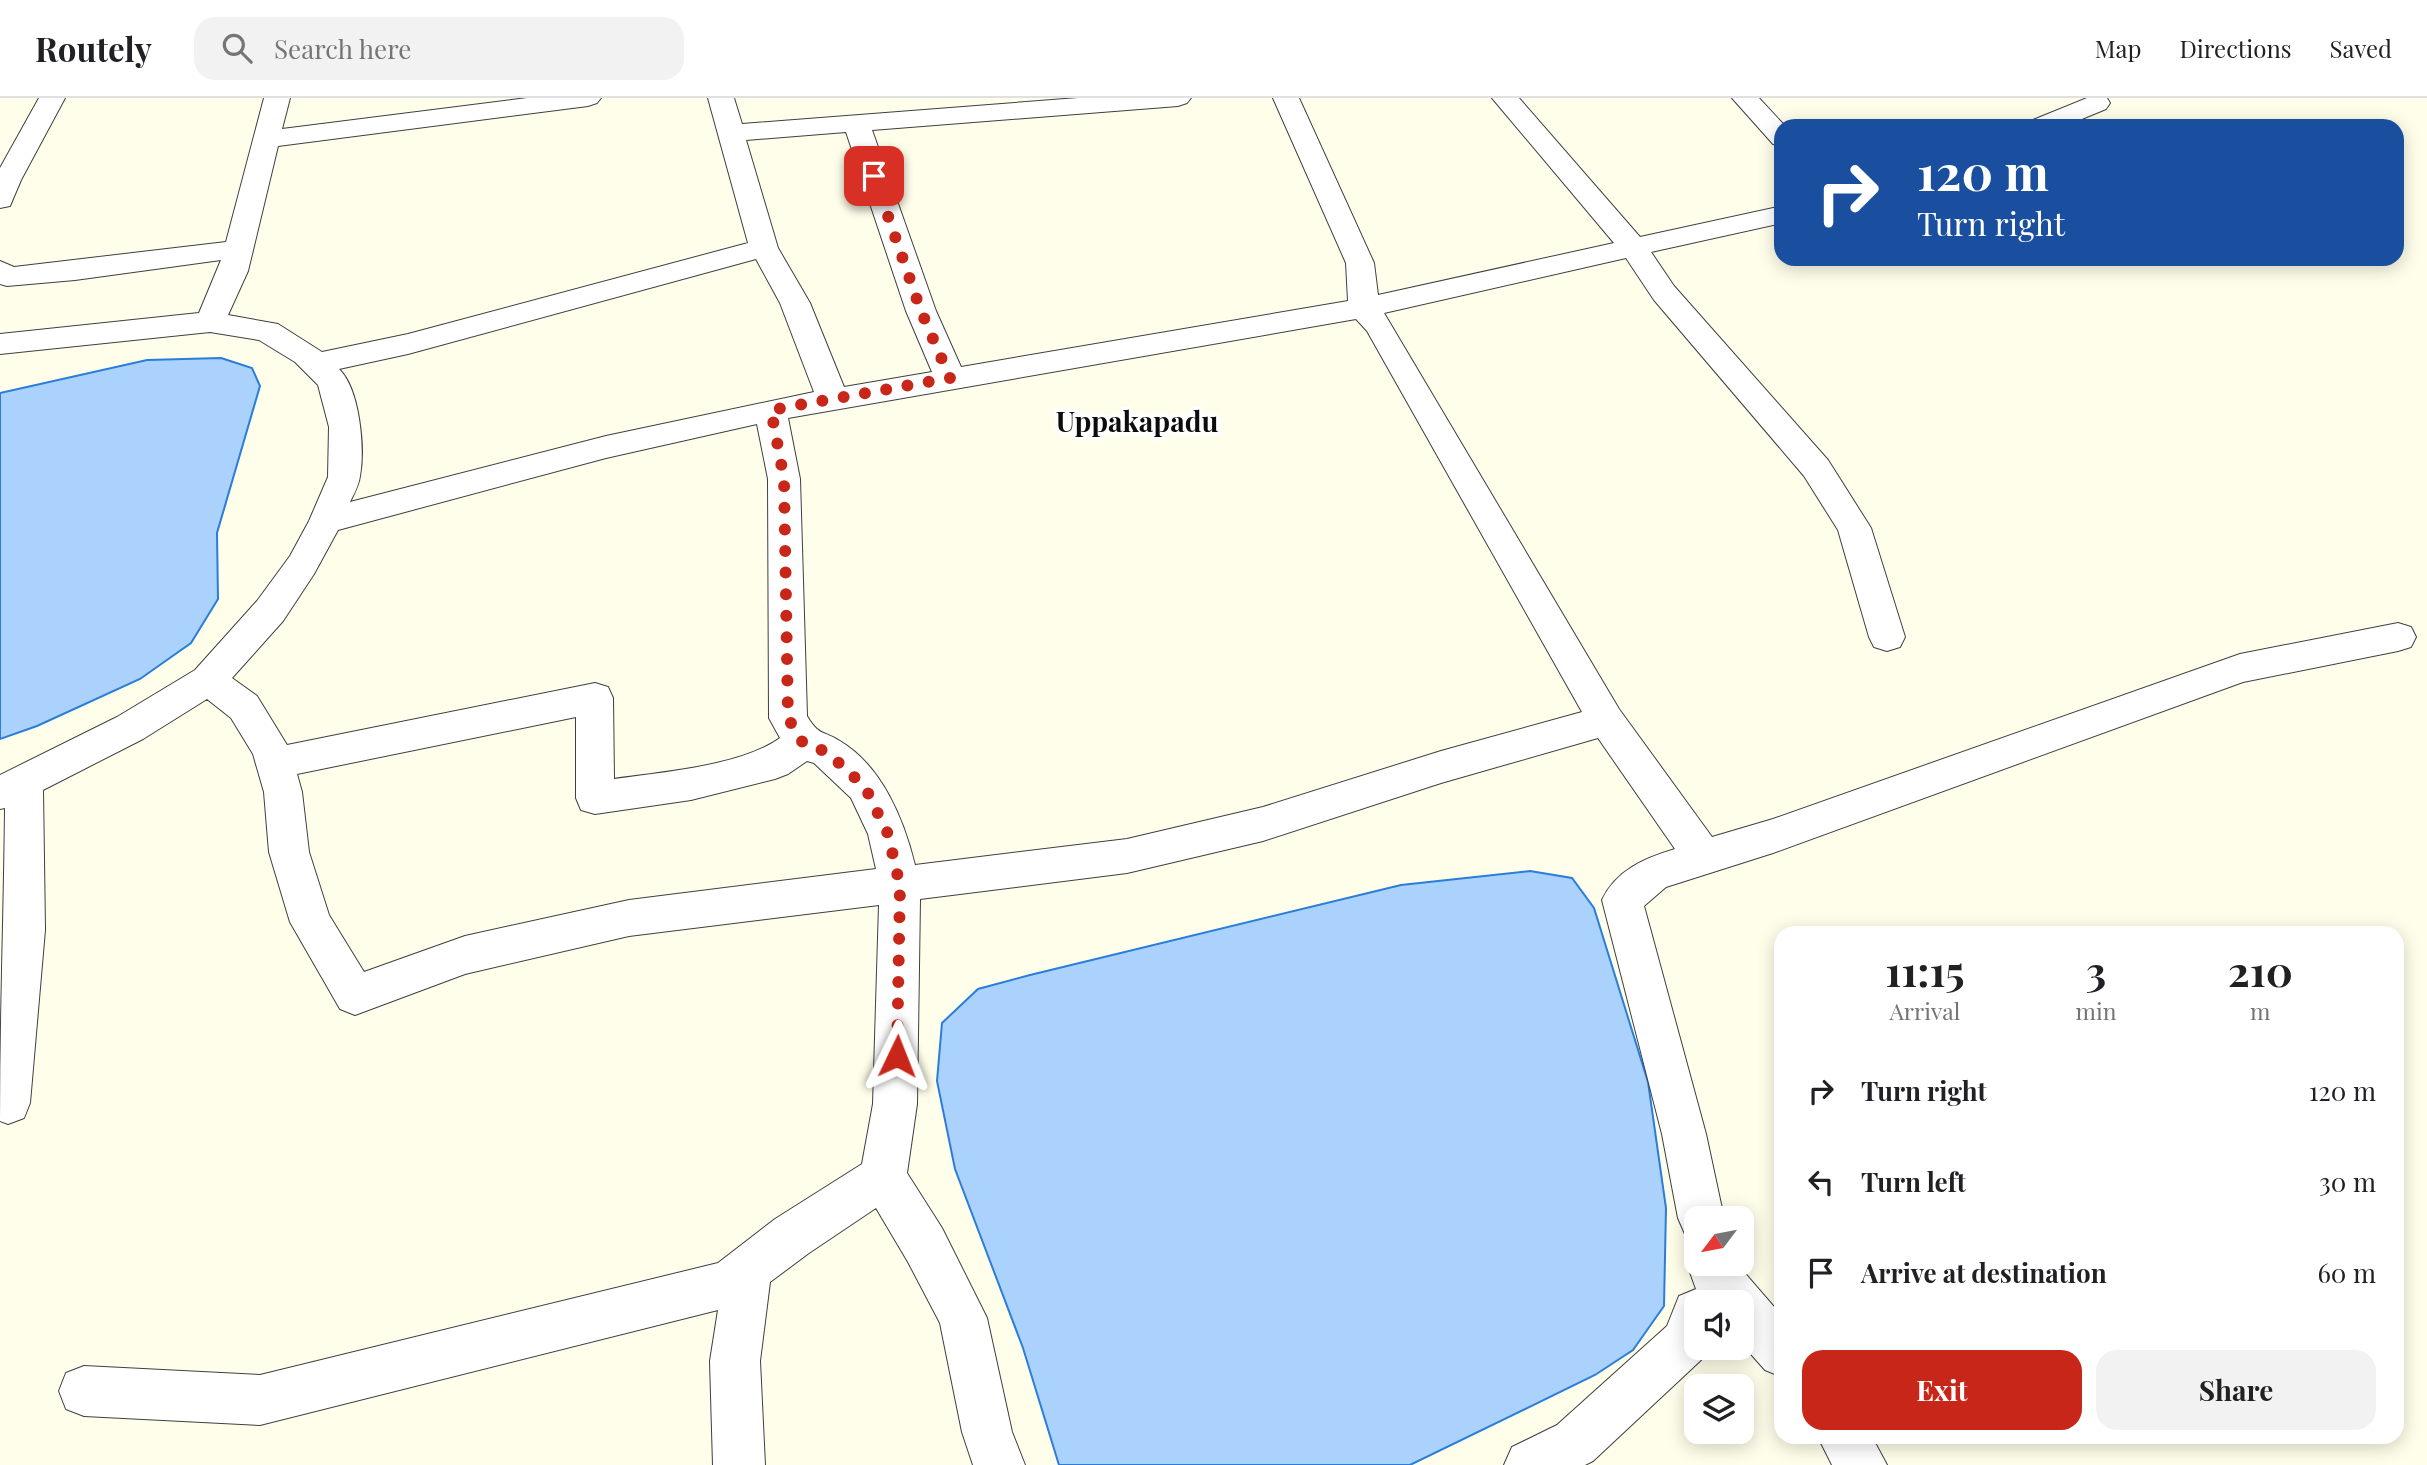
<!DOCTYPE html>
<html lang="en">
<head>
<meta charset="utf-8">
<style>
  :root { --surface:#fff; --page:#f2f2f2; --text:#202124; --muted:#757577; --line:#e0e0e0; --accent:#c82618 }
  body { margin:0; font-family:"Playfair Display",serif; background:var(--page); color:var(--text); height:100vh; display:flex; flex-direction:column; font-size:26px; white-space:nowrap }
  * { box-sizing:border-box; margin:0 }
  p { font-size:23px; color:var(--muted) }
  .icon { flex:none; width:38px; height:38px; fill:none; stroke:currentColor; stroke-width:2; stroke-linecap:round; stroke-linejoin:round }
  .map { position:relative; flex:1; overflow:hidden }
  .panel { position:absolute; left:1774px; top:828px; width:630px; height:518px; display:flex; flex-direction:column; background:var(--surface); border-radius:21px; box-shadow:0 4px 18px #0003 }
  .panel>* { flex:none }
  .hud { position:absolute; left:1774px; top:21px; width:630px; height:147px; border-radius:21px; box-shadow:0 4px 18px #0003; background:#1a4fa0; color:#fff; overflow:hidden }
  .needle { width:46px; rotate:238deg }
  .controls { position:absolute; left:1684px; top:1108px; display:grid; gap:14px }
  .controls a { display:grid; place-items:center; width:70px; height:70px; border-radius:14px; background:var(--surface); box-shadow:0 4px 18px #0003; font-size:35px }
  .pin { position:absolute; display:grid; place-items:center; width:60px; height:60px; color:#fff; margin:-30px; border-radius:14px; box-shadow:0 4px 10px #0006 }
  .me { position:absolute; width:77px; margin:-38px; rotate:2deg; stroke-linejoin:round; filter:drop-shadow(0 0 5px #0008) }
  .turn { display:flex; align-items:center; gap:24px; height:147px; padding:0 28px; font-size:32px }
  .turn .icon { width:91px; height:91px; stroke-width:2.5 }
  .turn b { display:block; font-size:49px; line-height:60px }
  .eta { display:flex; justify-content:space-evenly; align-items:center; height:119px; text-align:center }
  .eta b { font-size:42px; font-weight:700; line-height:49px }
  .button { display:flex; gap:14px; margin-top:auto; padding:14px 28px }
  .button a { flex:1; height:80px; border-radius:21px; background:var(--accent); color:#fff; font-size:28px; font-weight:700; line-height:80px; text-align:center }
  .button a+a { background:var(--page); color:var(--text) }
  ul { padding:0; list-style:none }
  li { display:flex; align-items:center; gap:21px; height:91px; padding:0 28px }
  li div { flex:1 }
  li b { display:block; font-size:26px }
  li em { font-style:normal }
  header { display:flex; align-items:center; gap:42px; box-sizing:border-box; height:98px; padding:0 35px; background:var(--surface); border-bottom:2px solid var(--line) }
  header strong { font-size:33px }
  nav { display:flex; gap:38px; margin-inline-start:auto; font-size:24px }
  .search { width:490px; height:63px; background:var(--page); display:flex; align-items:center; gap:18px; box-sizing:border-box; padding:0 24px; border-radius:21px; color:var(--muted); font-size:26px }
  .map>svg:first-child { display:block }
  .water { fill:#aad2fc; stroke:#2a7dd9; stroke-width:2 }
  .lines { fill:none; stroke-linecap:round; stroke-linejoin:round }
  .minor-casing { stroke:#3f3f3f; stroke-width:2 }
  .minor { fill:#fff; fill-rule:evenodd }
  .route { stroke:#c82618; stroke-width:12; stroke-dasharray:0 21.6 }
  .labels { text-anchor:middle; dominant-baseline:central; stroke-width:7; stroke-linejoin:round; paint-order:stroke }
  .quarter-label { font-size:28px; font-weight:bold; fill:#0c0c0c; stroke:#fff }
</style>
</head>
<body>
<header>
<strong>Routely</strong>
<div class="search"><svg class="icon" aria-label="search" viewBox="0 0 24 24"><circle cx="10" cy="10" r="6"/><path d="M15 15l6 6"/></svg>Search here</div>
<nav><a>Map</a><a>Directions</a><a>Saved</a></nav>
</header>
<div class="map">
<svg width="2427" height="1367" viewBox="0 0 2427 1367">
  <rect width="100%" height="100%" fill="#fffeea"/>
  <!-- water -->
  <g class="water">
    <polygon points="221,260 252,270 260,288 217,435 218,501 191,545 140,581 37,628 0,641 0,295 147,262"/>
    <polygon points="1530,773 1572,780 1594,810 1648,984 1666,1110 1664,1208 1633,1252 1595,1277 1410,1367 1059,1367 1023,1250 955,1071 937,983 942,925 978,891 1030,877 1401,787"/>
  </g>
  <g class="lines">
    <!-- minor casing -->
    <g class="minor-casing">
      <g id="minor">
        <polygon points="39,0 65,0 21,82 10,108 0,110 0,70"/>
        <path d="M264,0h26l-8,31 245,-31h74l-4,5 -9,3 -310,40 -30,125 -20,44 50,9 44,28 86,-18 340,-91 -40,-145h26l8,26 336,-26h113l-4,5 -9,3 -306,24 64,181 25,56 387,-66 -2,-38 -73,-165h26l75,165 4,32 236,-52 -122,-145h27l121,139 142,-31v17l-131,29 23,34 154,174 43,68 34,109 -5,10 -13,4 -13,-4 -5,-10 -31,-107 -34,-54 -150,-176 -28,-42 -242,55 235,396 93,128 61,-18 467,-165 158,-31 13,4 5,10 -5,10 -13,4 -155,31 -470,171 -107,34 -22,19 62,228 18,84h-28v21l-11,-5 -7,-16 -16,-84 -60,-234c14,-30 43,-42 73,-51l-77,-111 -157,45 -178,58 -136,32 -207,26 -3,205 -10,69 35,55 45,90 25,114 13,33h-52l-11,-33 -22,-109 -32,-61 -32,-54 -67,45 -39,29 -10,79 5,104h-52l-3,-104 8,-51 -458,115 -176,-9 -18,-7 -7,-18 7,-18 18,-7 176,9 458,-112 57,-44 87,-55 11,-60 6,-199 -250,31 -164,38 -110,41 -15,-6 -50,-87 -21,-70 -5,-60 -11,-38 -22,-36 -24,-19 -64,40 -100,51 2,140 -15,173 -6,15 -16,6 -8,-3c0,-104 4,-209 5,-313l-5,1v-34l117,-58 78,-47 62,-69 33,-45 19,-35 19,-44 1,-50 -11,-42 -23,-23 -36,-22 -49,-8 -210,22v-20l199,-21 22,-53 -146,20 -68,6 -7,-2v-23l14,6 212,-25zM846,34l60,179 26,61 -88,15 -34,-84 -32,-55 -32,-108zM756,161l24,44 34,89 -208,44 -256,66c4,-8 9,-17 10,-26 5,-27 0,-87 -21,-107l69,-15zM1356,221l11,12 215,381 -141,39 -178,56 -136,32 -212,26c-11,-45 -33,-99 -75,-124 -18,-11 -21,-5 -33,-25l-7,-237 -12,-61zM757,326l11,55 1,239 11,20c-39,28 -117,34 -166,41l-1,-81 -5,-11 -13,-4 -308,62 -30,-49 -25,-18 51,-57 31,-47 24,-44 268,-72zM576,619v81l5,12 14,4 96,-14 84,-21 13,-5 19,-13 7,2 37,35 17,36 8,35 -247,31 -164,36 -101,36 -35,-57 -20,-63 -7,-60 -5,-18z"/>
        <polygon points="1732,0 1759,0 1785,28 1782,28 1782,48 1773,46"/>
        <polygon points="2087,0 2107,0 2110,5 2106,11 2065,28 2029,28 2033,22"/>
        <polygon points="1694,1149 1696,1166 1737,1166 1782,1218 1782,1279 1765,1272 1741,1245 1741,1204 1696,1204 1696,1250 1707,1250 1701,1262 1593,1363 1585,1367 1504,1367 1512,1349 1557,1327 1667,1228 1679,1198 1696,1191 1687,1166"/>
        <polygon points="1818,1339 1872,1339 1887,1367 1832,1367"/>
      </g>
    </g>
    <!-- minor -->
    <use href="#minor" class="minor"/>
  </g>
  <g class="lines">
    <!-- route -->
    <polyline class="route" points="874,78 921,213 950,280 771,312 784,381 788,620 803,645 827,654 865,689 888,736 900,788 897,958"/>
  </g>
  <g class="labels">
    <!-- quarter labels -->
    <g class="quarter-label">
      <text x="1137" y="322">Uppakapadu</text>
    </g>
  </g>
</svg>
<div class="controls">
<a><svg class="needle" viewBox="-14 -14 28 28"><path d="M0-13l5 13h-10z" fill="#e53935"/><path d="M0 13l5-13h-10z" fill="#757577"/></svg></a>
<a><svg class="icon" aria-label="sound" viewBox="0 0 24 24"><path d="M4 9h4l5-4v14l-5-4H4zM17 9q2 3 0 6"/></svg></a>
<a><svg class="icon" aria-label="layers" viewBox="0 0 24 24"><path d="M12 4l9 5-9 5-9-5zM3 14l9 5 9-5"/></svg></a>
</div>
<div class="pin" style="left:874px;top:78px;background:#d93025"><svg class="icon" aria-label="arrive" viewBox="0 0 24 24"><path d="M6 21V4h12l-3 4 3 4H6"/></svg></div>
<svg class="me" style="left:897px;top:958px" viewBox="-20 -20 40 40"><path d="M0-17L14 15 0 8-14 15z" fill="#c82618" stroke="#fff" stroke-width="4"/></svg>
<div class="hud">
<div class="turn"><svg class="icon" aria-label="right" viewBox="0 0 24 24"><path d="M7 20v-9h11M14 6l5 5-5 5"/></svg><div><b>120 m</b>Turn right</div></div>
</div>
<section class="panel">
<div class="eta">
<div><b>11:15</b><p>Arrival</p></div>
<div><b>3</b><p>min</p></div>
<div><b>210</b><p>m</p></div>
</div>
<ul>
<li><svg class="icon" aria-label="right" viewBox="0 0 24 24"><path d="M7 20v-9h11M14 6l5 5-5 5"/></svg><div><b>Turn right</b></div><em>120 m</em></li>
<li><svg class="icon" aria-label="left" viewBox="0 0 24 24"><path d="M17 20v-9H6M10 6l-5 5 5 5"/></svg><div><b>Turn left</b></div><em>30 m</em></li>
<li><svg class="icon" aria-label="arrive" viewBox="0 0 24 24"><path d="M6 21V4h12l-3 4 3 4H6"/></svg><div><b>Arrive at destination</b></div><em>60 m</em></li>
</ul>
<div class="button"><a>Exit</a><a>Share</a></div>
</section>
</div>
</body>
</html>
